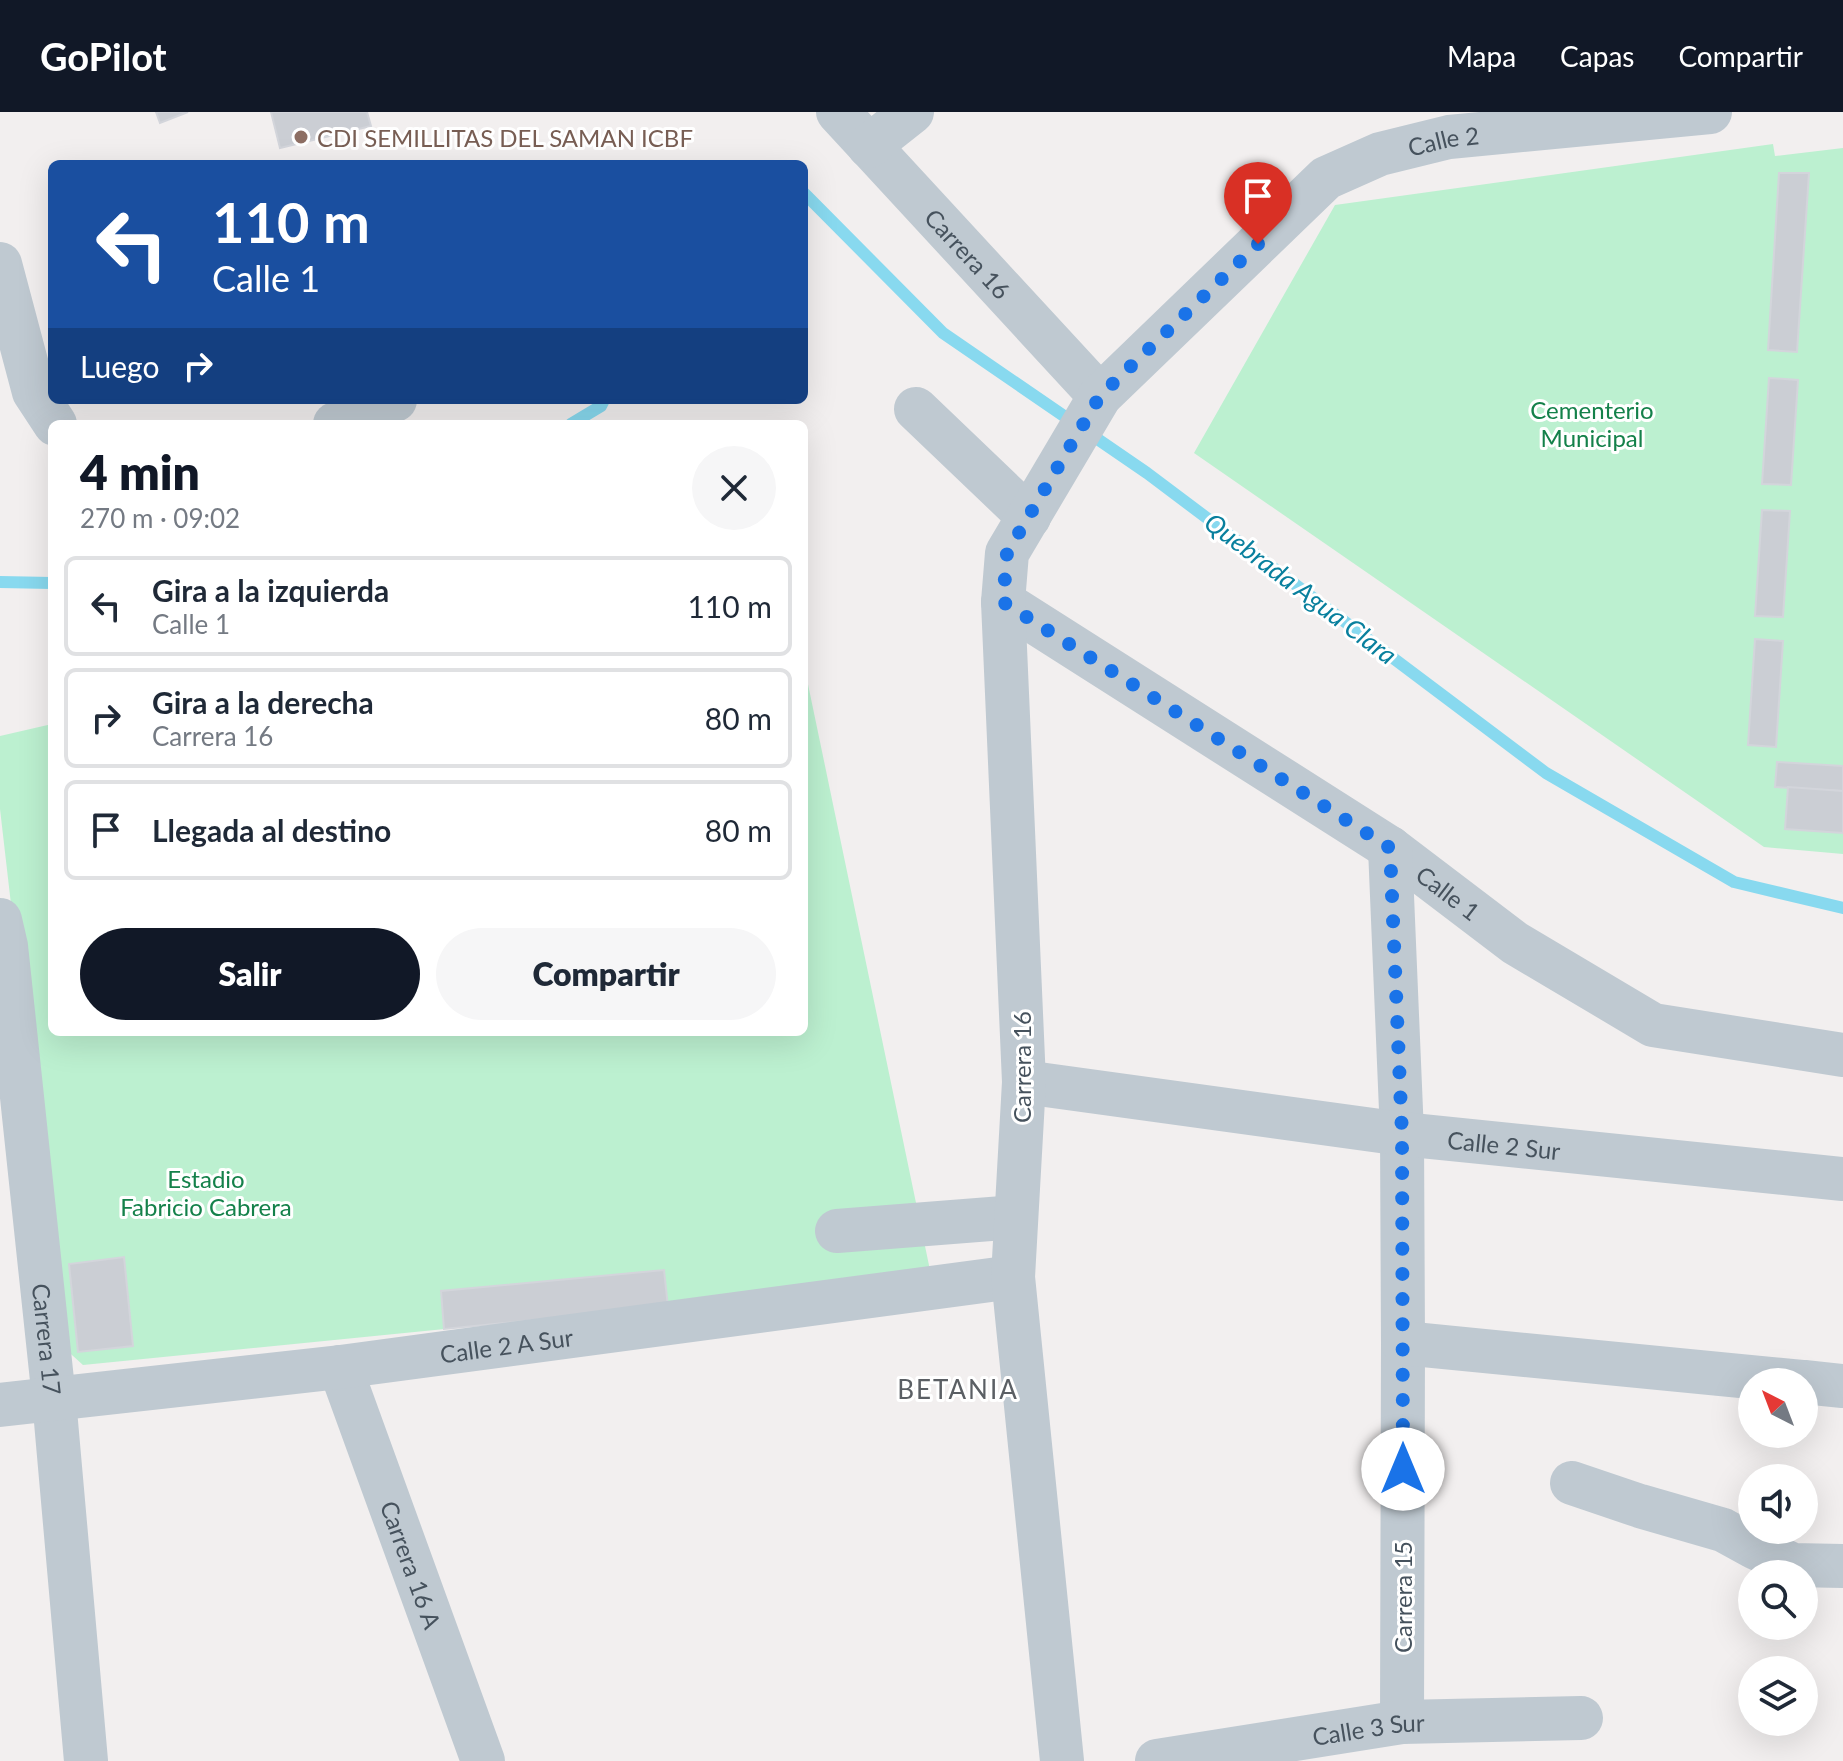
<!DOCTYPE html>
<html lang="es">
<head>
<meta charset="utf-8">
<style>
  :root { --surface:#fff; --page:#f6f6f7; --text:#1f2937; --muted:#747a83; --line:#e0e1e3; --accent:#111827 }
  body { margin:0; font-family:Lato,sans-serif; background:var(--page); color:var(--text); height:100vh; display:flex; flex-direction:column; font-size:30px; white-space:nowrap }
  * { box-sizing:border-box; margin:0 }
  p { font-size:26px; color:var(--muted) }
  .icon { flex:none; width:44px; height:44px; fill:none; stroke:currentColor; stroke-width:2; stroke-linecap:round; stroke-linejoin:round }
  .map { position:relative; flex:1; overflow:hidden }
  .drawer { position:absolute; left:48px; top:308px; width:760px; height:616px; display:flex; flex-direction:column; background:var(--surface); border-radius:12px; box-shadow:0 8px 32px #0002 }
  .drawer>* { flex:none }
  .banner { position:absolute; left:48px; top:48px; width:760px; height:244px; border-radius:12px; box-shadow:0 8px 32px #0002; background:#1a4fa0; color:#fff; overflow:hidden }
  .needle { width:52px; rotate:318deg }
  .controls { position:absolute; left:1738px; top:1256px; display:grid; gap:16px }
  .controls a { display:grid; place-items:center; width:80px; height:80px; border-radius:50%; background:var(--surface); box-shadow:0 8px 32px #0002; font-size:40px }
  .pin { position:absolute; display:grid; place-items:center; width:68px; height:68px; color:#fff; margin:-82px -34px; border-radius:50% 50% 50% 0; rotate:-45deg; box-shadow:0 0 8px #0007 }
  .pin .icon { rotate:45deg }
  .me { position:absolute; width:88px; margin:-44px; rotate:0deg; stroke-linejoin:round; filter:drop-shadow(0 0 6px #0008) }
  .turn { display:flex; align-items:center; gap:28px; height:168px; padding:0 32px; font-size:36px }
  .turn .icon { width:104px; height:104px; stroke-width:2.5 }
  .turn b { display:block; font-size:56px; line-height:68px }
  .then { display:flex; align-items:center; height:76px; padding:0 32px; background:#0003; gap:16px; font-size:30px }
  .round { display:grid; place-items:center; flex:none; width:84px; height:84px; border-radius:42px; background:var(--page) }
  .summary { display:flex; align-items:center; justify-content:space-between; height:136px; padding:0 32px }
  h1 { font-size:48px; font-weight:800; line-height:60px; color:var(--accent) }
  .button { display:flex; gap:16px; margin-top:auto; padding:16px 32px }
  .button a { flex:1; height:92px; border-radius:48px; background:var(--accent); color:#fff; font-size:32px; font-weight:800; line-height:92px; text-align:center }
  .button a+a { background:var(--page); color:var(--text) }
  ul { padding:0; list-style:none }
  li { display:flex; align-items:center; gap:24px; height:100px; margin:0 16px 12px; padding:0 16px; border:4px solid var(--line); border-radius:12px }
  li div { flex:1 }
  li b { display:block; font-size:30px }
  li em { font-style:normal }
  header { display:flex; align-items:center; gap:48px; box-sizing:border-box; height:112px; padding:0 40px; background:var(--accent); color:#fff }
  header strong { font-size:38px }
  nav { display:flex; gap:44px; margin-inline-start:auto; font-size:28px }
  .map>svg:first-child { display:block }
  .green { fill:#bcf0d0 }
  .lines { fill:none; stroke-linecap:round; stroke-linejoin:round }
  .stream { stroke:#88d9ef; stroke-width:12 }
  .building { fill:#cbced4; stroke:#d3d5db; stroke-width:2 }
  .minor { stroke:#bfc9d1; stroke-width:44 }
  .route { stroke:#1a73e8; stroke-width:14; stroke-dasharray:0 25.2 }
  .education-dot { fill:#8d6e63; stroke:#fff; stroke-width:3 }
  .labels { text-anchor:middle; dominant-baseline:central; stroke-width:6; stroke-linejoin:round; paint-order:stroke }
  .education-label { font-size:24px; fill:#785e54; stroke:#fff; text-anchor:start }
  .street-label { font-size:24px; fill:#46525d; stroke:#fff }
  .park-label { font-size:24px; fill:#14814a; stroke:#fff }
  .water-label { font-size:26px; font-style:italic; fill:#09809e; stroke:#fff }
  .neighbourhood-label { font-size:26px; letter-spacing:2px; fill:#5b5f64; stroke:#fff }
</style>
</head>
<body>
<header>
<strong>GoPilot</strong>
<nav><a>Mapa</a><a>Capas</a><a>Compartir</a></nav>
</header>
<div class="map">
<svg width="1843" height="1649" viewBox="0 0 1843 1649">
  <rect width="100%" height="100%" fill="#f2efef"/>
  <!-- green -->
  <g class="green">
    <polygon points="1773,32 1775,44 1843,36 1843,742 1764,735 1194,341 1335,93"/>
    <polygon points="804,553 930,1158 917,1170 83,1253 62,1234 0,697 0,624 52,612 52,920 804,920"/>
  </g>
  <g class="lines">
    <!-- stream -->
    <g class="stream">
      <polyline points="804,81 943,221 1147,361 1546,661 1734,770 1843,796"/>
      <polyline points="571,312 601,294 604,288"/>
      <polyline points="0,470 52,471"/>
    </g>
  </g>
  <!-- building -->
  <g class="building">
    <polygon points="156,0 188,0 160,11"/>
    <polygon points="271,0 367,0 371,14 280,36"/>
    <polygon points="1779,61 1809,61 1797,240 1768,238"/>
    <polygon points="1769,266 1798,268 1791,373 1762,372"/>
    <polygon points="1762,398 1790,399 1783,505 1755,504"/>
    <polygon points="1755,527 1783,529 1776,635 1748,633"/>
    <polygon points="1777,650 1843,654 1843,679 1775,675"/>
    <polygon points="1788,675 1843,679 1843,721 1785,717"/>
    <polygon points="124,1145 133,1234 78,1240 69,1152"/>
    <polygon points="664,1158 668,1195 444,1217 441,1179"/>
  </g>
  <g class="lines">
    <!-- minor -->
    <g class="minor">
      <path id="s1" d="M838,0l262,284"/>
      <polyline points="869,34 912,0"/>
      <polyline points="0,152 34,280 55,312"/>
      <polyline points="916,297 1029,405"/>
      <polyline points="335,312 395,288"/>
      <path id="s2" d="M1003,490l387,246 125,95 138,82 190,30"/>
      <polyline points="1390,736 1402,1022 1403,1231 1402,1610"/>
      <path id="s3" d="M0,808l6,26 48,453 32,362"/>
      <path id="s4" d="M1024,970l378,52 441,45"/>
      <polyline points="837,1119 1016,1105"/>
      <polyline points="1403,1231 1802,1270"/>
      <path id="s5" d="M340,1255l143,394"/>
      <polyline points="1804,1270 1843,1274"/>
      <path id="s6" d="M0,1293l340,-38 673,-90"/>
      <polyline points="1572,1371 1640,1394 1723,1418 1754,1435 1793,1453 1843,1454"/>
      <path id="s7" d="M1062,1649l-49,-484 11,-195 -21,-480 4,-49 93,-157 226,-218 54,-24 69,-17 261,-25"/>
      <path id="s8" d="M1157,1649l245,-39 179,-4"/>
    </g>
  </g>
  <g class="lines">
    <!-- route -->
    <polyline class="route" points="1258,132 1100,284 1007,441 1003,490 1390,736 1402,1022 1403,1357"/>
  </g>
  <!-- markers -->
  <circle class="education-dot" cx="301" cy="25" r="8"/>
  <g class="labels">
    <!-- education labels -->
    <g class="education-label">
      <text x="317" y="25">CDI SEMILLITAS DEL SAMAN ICBF</text>
    </g>
    <!-- street labels -->
    <g class="street-label">
      <text stroke="none"><textPath href="#s7" startOffset="1832">Calle 2</textPath></text>
      <text stroke="none"><textPath href="#s1" startOffset="192">Carrera 16</textPath></text>
      <text stroke="none"><textPath href="#s2" startOffset="532">Calle 1</textPath></text>
      <text transform="translate(1021 955) rotate(-90)">Carrera 16</text>
      <text stroke="none"><textPath href="#s4" startOffset="484">Calle 2 Sur</textPath></text>
      <text stroke="none"><textPath href="#s3" startOffset="422">Carrera 17</textPath></text>
      <text stroke="none"><textPath href="#s6" startOffset="510">Calle 2 A Sur</textPath></text>
      <text stroke="none"><textPath href="#s5" startOffset="210">Carrera 16 A</textPath></text>
      <text transform="translate(1402 1485) rotate(-90)">Carrera 15</text>
      <text stroke="none"><textPath href="#s8" startOffset="214">Calle 3 Sur</textPath></text>
    </g>
    <!-- park labels -->
    <g class="park-label">
      <text x="1592" y="297">Cementerio<tspan x="1592" dy="28">Municipal</tspan></text>
      <text x="206" y="1066">Estadio<tspan x="206" dy="28">Fabricio Cabrera</tspan></text>
    </g>
    <!-- water labels -->
    <g class="water-label">
      <text transform="translate(1301 476) rotate(37)">Quebrada Agua Clara</text>
    </g>
    <!-- neighbourhood labels -->
    <g class="neighbourhood-label">
      <text x="958" y="1277">BETANIA</text>
    </g>
  </g>
</svg>
<div class="controls">
<a><svg class="needle" viewBox="-14 -14 28 28"><path d="M0-13l5 13h-10z" fill="#e53935"/><path d="M0 13l5-13h-10z" fill="#747a83"/></svg></a>
<a><svg class="icon" aria-label="sound" viewBox="0 0 24 24"><path d="M4 9h4l5-4v14l-5-4H4zM17 9q2 3 0 6"/></svg></a>
<a><svg class="icon" aria-label="search" viewBox="0 0 24 24"><circle cx="10" cy="10" r="6"/><path d="M15 15l6 6"/></svg></a>
<a><svg class="icon" aria-label="layers" viewBox="0 0 24 24"><path d="M12 4l9 5-9 5-9-5zM3 14l9 5 9-5"/></svg></a>
</div>
<div class="pin" style="left:1258px;top:132px;background:#d93025"><svg class="icon" aria-label="arrive" viewBox="0 0 24 24"><path d="M6 21V4h12l-3 4 3 4H6"/></svg></div>
<svg class="me" style="left:1403px;top:1357px" viewBox="-20 -20 40 40"><circle r="19" fill="#fff"/><path d="M0-13L10 11 0 6-10 11z" fill="#1a73e8"/></svg>
<div class="banner">
<div class="turn"><svg class="icon" aria-label="left" viewBox="0 0 24 24"><path d="M17 20v-9H6M10 6l-5 5 5 5"/></svg><div><b>110 m</b>Calle 1</div></div>
<div class="then">Luego<svg class="icon" aria-label="right" viewBox="0 0 24 24"><path d="M7 20v-9h11M14 6l5 5-5 5"/></svg></div>
</div>
<section class="drawer">
<div class="summary"><div><h1>4 min</h1><p>270 m · 09:02</p></div><a class="round"><svg class="icon" aria-label="close" viewBox="0 0 24 24"><path d="M6 6l12 12M18 6L6 18"/></svg></a></div>
<ul>
<li><svg class="icon" aria-label="left" viewBox="0 0 24 24"><path d="M17 20v-9H6M10 6l-5 5 5 5"/></svg><div><b>Gira a la izquierda</b><p>Calle 1</p></div><em>110 m</em></li>
<li><svg class="icon" aria-label="right" viewBox="0 0 24 24"><path d="M7 20v-9h11M14 6l5 5-5 5"/></svg><div><b>Gira a la derecha</b><p>Carrera 16</p></div><em>80 m</em></li>
<li><svg class="icon" aria-label="arrive" viewBox="0 0 24 24"><path d="M6 21V4h12l-3 4 3 4H6"/></svg><div><b>Llegada al destino</b></div><em>80 m</em></li>
</ul>
<div class="button"><a>Salir</a><a>Compartir</a></div>
</section>
</div>
</body>
</html>
